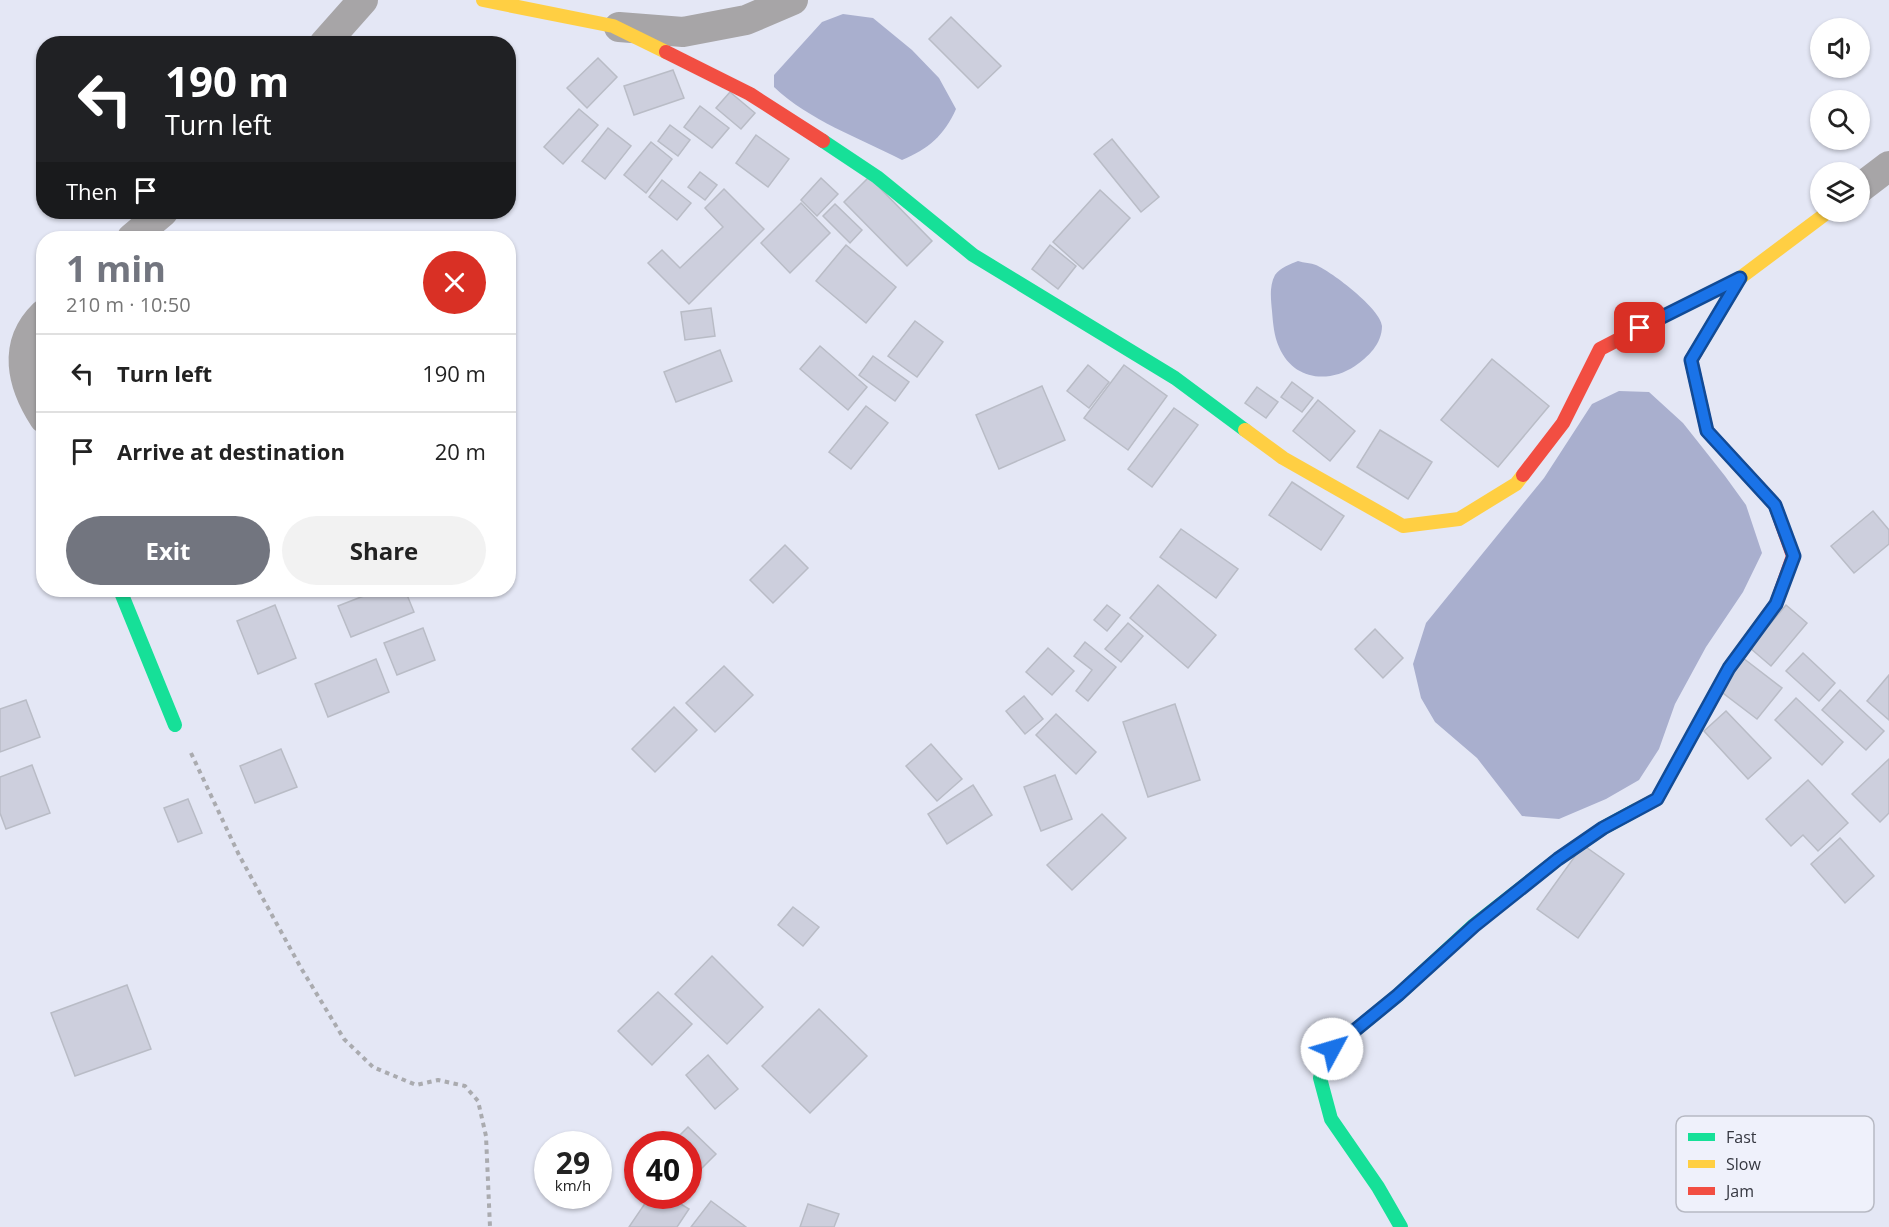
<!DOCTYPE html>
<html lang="en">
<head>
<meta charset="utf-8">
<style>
  :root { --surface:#fff; --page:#f2f2f2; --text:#222; --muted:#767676; --line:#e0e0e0; --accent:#72757f }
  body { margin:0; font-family:"Open Sans",sans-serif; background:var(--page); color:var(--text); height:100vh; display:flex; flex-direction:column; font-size:22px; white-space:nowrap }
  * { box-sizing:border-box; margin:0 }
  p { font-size:20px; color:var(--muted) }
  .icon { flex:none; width:33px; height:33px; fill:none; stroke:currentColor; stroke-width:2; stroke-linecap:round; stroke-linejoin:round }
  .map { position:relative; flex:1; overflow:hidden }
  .sheet { position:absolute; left:36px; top:231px; width:480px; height:366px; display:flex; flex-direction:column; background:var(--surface); border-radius:24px; box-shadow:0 2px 4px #0004 }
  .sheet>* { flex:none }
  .guide { position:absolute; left:36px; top:36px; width:480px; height:183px; border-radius:24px; box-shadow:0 2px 4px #0004; background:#202124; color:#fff; overflow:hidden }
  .tools { position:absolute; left:1810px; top:18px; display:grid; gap:12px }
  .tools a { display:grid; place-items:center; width:60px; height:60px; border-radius:50%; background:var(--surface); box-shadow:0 2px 4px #0004; font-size:30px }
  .speed { position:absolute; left:534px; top:1131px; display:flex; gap:12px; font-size:30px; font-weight:700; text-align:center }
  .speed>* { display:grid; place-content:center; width:78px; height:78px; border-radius:50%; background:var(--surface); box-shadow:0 2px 4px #0004; line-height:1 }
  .speed small { font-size:15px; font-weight:400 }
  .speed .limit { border:9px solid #d22; background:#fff; color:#111 }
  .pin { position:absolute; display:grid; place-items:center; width:51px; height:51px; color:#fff; margin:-26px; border-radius:12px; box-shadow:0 3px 9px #0006 }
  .me { position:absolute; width:66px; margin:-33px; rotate:51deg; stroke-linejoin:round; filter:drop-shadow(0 0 4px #0008) }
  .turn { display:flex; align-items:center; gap:21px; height:126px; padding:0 30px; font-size:27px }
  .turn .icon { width:78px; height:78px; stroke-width:2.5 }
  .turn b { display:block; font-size:42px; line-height:51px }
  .then { display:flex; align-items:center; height:57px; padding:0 30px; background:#0003; gap:12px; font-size:22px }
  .round { display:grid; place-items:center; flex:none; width:63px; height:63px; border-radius:32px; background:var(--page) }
  .headline { display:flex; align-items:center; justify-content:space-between; height:102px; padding:0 30px }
  h1 { font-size:36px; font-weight:700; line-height:45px; color:var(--accent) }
  .primary-button { display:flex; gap:12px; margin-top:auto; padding:12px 30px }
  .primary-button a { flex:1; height:69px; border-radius:36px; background:var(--accent); color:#fff; font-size:24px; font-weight:700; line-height:69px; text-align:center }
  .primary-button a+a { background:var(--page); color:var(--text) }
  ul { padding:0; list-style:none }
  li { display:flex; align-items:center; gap:18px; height:78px; padding:0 30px; border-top:2px solid var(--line) }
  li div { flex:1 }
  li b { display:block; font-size:22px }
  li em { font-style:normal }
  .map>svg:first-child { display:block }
  .water { fill:#a9afce }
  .building { fill:#cdcfdd; stroke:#b9bcc6; stroke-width:1.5 }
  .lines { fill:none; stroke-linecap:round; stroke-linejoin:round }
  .path { stroke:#aaabaf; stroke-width:4; stroke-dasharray:4.5 4.5; stroke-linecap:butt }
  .street { stroke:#a7a5a7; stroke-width:30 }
  .fast { stroke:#16e098; stroke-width:14 }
  .slow { stroke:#ffcf43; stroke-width:14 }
  .jam { stroke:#f24e42; stroke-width:14 }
  .route-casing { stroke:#114b97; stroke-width:15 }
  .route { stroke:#1a73e8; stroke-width:10 }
  .key { fill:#eff1fb; stroke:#b7b9c3; stroke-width:1.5 }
  .key-label { font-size:16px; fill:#353740 }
</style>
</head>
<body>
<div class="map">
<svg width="1889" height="1227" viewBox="0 0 1889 1227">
  <rect width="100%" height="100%" fill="#e4e7f5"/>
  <!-- water -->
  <g class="water">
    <path d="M843,14l30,4 39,32 27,28 17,31c-12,27 -28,40 -54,51 -44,-23 -92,-39 -128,-73v-12l48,-53z"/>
    <path d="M1298,261c6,2 13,2 18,4 16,7 65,44 66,61 0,18 -14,31 -27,40 -27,18 -62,14 -76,-19 -5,-11 -6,-24 -7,-36 -1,-11 -3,-25 3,-36 5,-7 15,-11 23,-14z"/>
    <polygon points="1619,391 1649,392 1683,423 1725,476 1746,505 1762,553 1743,592 1706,647 1675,704 1659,749 1639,780 1606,799 1559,819 1522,816 1477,758 1435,722 1421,698 1413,664 1426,623 1544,478 1592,404"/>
  </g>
  <!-- building -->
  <g class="building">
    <polygon points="951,17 1001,66 978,88 929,39"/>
    <polygon points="598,58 617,77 587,108 567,88"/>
    <polygon points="673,70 684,98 634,115 624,86"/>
    <polygon points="730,92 755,113 741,129 716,108"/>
    <polygon points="700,106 729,128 712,148 684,127"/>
    <polygon points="579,109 598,125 563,164 544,147"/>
    <polygon points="670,125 690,140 678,156 658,141"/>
    <polygon points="608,128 631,146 605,179 582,161"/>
    <polygon points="756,135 789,159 768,187 736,163"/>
    <polygon points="1112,139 1159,197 1141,212 1094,154"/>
    <polygon points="651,142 672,159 646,193 624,175"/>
    <polygon points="700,172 717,185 705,200 688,187"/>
    <polygon points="869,177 932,241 907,266 844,202"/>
    <polygon points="821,178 838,194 817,216 801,200"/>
    <polygon points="662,180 691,203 677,220 649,197"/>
    <polygon points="724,189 764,229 689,304 648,263 662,250 680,268 723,227 705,208"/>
    <polygon points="1100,190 1130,218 1083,269 1053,242"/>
    <polygon points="801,203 830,233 790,273 761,243"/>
    <polygon points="835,204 862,230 850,243 823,216"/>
    <polygon points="846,245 896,287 866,323 816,281"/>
    <polygon points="1050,245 1076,266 1058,289 1032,269"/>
    <polygon points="711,308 715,336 685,340 681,312"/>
    <polygon points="915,321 943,342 917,377 888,356"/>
    <polygon points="820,346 867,387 848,410 800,369"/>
    <polygon points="720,350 732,381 676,402 664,372"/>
    <polygon points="873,356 909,382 895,401 859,375"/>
    <polygon points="1492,359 1549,406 1498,467 1441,420"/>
    <polygon points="1088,365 1109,382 1089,408 1067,391"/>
    <polygon points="1124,365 1167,396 1128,450 1084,418"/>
    <polygon points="1292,382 1313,398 1302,412 1281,397"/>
    <polygon points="1042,386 1065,440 999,469 976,415"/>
    <polygon points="1257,387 1278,402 1266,418 1245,403"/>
    <polygon points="1318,400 1355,431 1330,461 1293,431"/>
    <polygon points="866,406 888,423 851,469 829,452"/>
    <polygon points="1174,408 1198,425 1152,487 1128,469"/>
    <polygon points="1380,430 1432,462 1408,499 1357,467"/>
    <polygon points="1292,482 1344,516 1321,550 1269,515"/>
    <polygon points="1873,511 1889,530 1889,544 1854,573 1831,546"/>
    <polygon points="1181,529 1238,569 1216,598 1160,557"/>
    <polygon points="785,545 808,568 773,603 750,580"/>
    <polygon points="1158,585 1216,635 1188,668 1130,618"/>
    <polygon points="379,590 405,590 414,612 351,637 338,606"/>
    <polygon points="275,605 296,658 258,674 237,621"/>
    <polygon points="1107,605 1120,615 1107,631 1094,620"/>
    <polygon points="1786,605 1807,623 1771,666 1750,648"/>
    <polygon points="1128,623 1143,636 1121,662 1105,649"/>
    <polygon points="423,628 435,660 397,675 384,643"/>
    <polygon points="1375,629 1403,658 1383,678 1355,649"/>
    <polygon points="1085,642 1116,667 1088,701 1076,691 1092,670 1074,656"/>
    <polygon points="1048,648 1074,671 1052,695 1026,672"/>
    <polygon points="1803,653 1835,683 1819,701 1786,671"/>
    <polygon points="1743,658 1782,688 1757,719 1719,690"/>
    <polygon points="376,659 389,692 328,717 315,684"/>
    <polygon points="724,666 753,695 715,732 686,703"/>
    <polygon points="1889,675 1889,720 1867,701"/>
    <polygon points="1840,690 1884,731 1866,750 1822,710"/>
    <polygon points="1024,696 1043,719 1025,734 1006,711"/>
    <polygon points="1796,698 1843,742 1822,765 1775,720"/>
    <polygon points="26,700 40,737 0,752 0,709"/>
    <polygon points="1175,704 1200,780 1148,797 1123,722"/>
    <polygon points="674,707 697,730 655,772 632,749"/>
    <polygon points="1726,711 1771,758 1748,779 1704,731"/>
    <polygon points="1056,714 1096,752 1076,774 1036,735"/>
    <polygon points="931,744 962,779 937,801 906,766"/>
    <polygon points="281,749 297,787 255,803 240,766"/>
    <polygon points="1889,759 1889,813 1880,822 1852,794"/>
    <polygon points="32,765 50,813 6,829 0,813 0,777"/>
    <polygon points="1055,775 1072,819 1041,831 1024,787"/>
    <polygon points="1808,780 1848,823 1818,851 1803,835 1791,846 1766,819"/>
    <polygon points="973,785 992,815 947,844 928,814"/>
    <polygon points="188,799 202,833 178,842 164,808"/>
    <polygon points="1102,814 1126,838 1072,890 1047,865"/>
    <polygon points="1840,838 1874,876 1845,903 1811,864"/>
    <polygon points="1583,845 1624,874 1578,938 1537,909"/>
    <polygon points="793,907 819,927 803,946 778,925"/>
    <polygon points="712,956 763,1007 727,1044 675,994"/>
    <polygon points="127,985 151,1049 75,1076 51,1013"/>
    <polygon points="658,992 692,1024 652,1065 618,1031"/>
    <polygon points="819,1009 867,1056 810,1113 762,1066"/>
    <polygon points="708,1055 738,1089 715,1109 686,1075"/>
    <polygon points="688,1127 716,1154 688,1182 688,1144 671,1144"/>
    <polygon points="650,1196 668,1196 689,1209 677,1227 629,1227"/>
    <polygon points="711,1201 746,1227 691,1227"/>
    <polygon points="808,1204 839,1214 834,1227 800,1227"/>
  </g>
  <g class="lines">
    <!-- path -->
    <polyline class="path" points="191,753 239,855 301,968 344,1039 373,1067 416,1085 438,1080 465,1086 478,1101 486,1136 490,1227"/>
    <!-- street -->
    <g class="street">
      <polyline points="619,27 683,32 746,20 793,0"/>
      <polyline points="324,44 363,0"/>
      <polyline points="1860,188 1889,166"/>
      <polyline points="132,238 163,212"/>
      <path d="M44,314c-32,31 -22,70 0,104"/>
    </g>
    <!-- fast -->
    <g class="fast">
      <polyline points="823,141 877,177 973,255 1175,378 1245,430"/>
      <polyline points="120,590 175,725"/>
      <polyline points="1401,1227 1378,1187 1331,1119 1320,1078 1332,1049 1398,995 1474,925 1558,859 1603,828 1636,810"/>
    </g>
    <!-- slow -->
    <g class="slow">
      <polyline points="483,0 613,26 666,52"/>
      <polyline points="1656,320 1740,278 1828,212"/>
      <polyline points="1696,352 1740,278"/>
      <polyline points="1245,430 1283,458 1403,526 1459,519 1516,484 1523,475"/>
      <polyline points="1636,810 1657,799 1729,668 1767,616"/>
    </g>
    <!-- jam -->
    <g class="jam">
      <polyline points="666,52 750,94 823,141"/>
      <polyline points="1696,352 1691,360 1707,431 1775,505 1793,556 1776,604 1767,616"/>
      <polyline points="1523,475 1563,423 1600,349 1656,320"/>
    </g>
  </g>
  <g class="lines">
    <!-- route casing -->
    <g class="route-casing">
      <polyline id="route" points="1332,1049 1398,995 1474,926 1558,859 1603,828 1657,799 1729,668 1776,604 1794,556 1775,505 1707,431 1691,360 1740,278 1640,328"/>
    </g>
    <!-- route -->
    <use href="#route" class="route"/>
  </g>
  <!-- legend -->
  <rect x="1676" y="1116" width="198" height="96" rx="9" class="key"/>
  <rect x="1688" y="1133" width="27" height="8" fill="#16e098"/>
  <rect x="1688" y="1160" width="27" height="8" fill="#ffcf43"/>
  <rect x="1688" y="1187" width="27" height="8" fill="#f24e42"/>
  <g class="key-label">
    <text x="1726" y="1143">Fast</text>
    <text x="1726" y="1170">Slow</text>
    <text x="1726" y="1197">Jam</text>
  </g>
</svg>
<div class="tools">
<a><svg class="icon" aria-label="sound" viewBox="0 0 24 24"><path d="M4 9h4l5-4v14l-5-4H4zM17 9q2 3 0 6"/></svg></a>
<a><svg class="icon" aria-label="search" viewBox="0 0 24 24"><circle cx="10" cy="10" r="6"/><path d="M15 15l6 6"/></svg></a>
<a><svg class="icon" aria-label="layers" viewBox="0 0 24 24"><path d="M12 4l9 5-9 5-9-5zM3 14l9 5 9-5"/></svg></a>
</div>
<div class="speed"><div>29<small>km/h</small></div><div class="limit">40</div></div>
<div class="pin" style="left:1640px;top:328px;background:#d93025"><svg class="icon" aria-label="arrive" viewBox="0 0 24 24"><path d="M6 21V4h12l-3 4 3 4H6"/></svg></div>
<svg class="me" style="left:1332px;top:1049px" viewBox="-20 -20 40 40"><circle r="19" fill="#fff"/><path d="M0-13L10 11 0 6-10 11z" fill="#1a73e8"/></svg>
<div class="guide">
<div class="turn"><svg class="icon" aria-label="left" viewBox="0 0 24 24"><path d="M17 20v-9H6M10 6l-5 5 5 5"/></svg><div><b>190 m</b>Turn left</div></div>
<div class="then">Then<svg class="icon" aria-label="arrive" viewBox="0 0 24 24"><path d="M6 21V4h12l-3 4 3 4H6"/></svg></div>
</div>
<section class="sheet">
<div class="headline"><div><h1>1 min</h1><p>210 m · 10:50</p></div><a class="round" style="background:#d93025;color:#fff"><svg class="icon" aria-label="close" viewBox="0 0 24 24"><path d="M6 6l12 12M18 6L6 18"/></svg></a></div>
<ul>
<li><svg class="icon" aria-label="left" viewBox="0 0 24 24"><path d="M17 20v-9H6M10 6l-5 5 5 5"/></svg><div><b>Turn left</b></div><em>190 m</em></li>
<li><svg class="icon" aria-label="arrive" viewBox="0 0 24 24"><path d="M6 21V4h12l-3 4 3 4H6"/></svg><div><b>Arrive at destination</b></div><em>20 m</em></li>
</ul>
<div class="primary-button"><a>Exit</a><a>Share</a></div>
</section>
</div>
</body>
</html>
